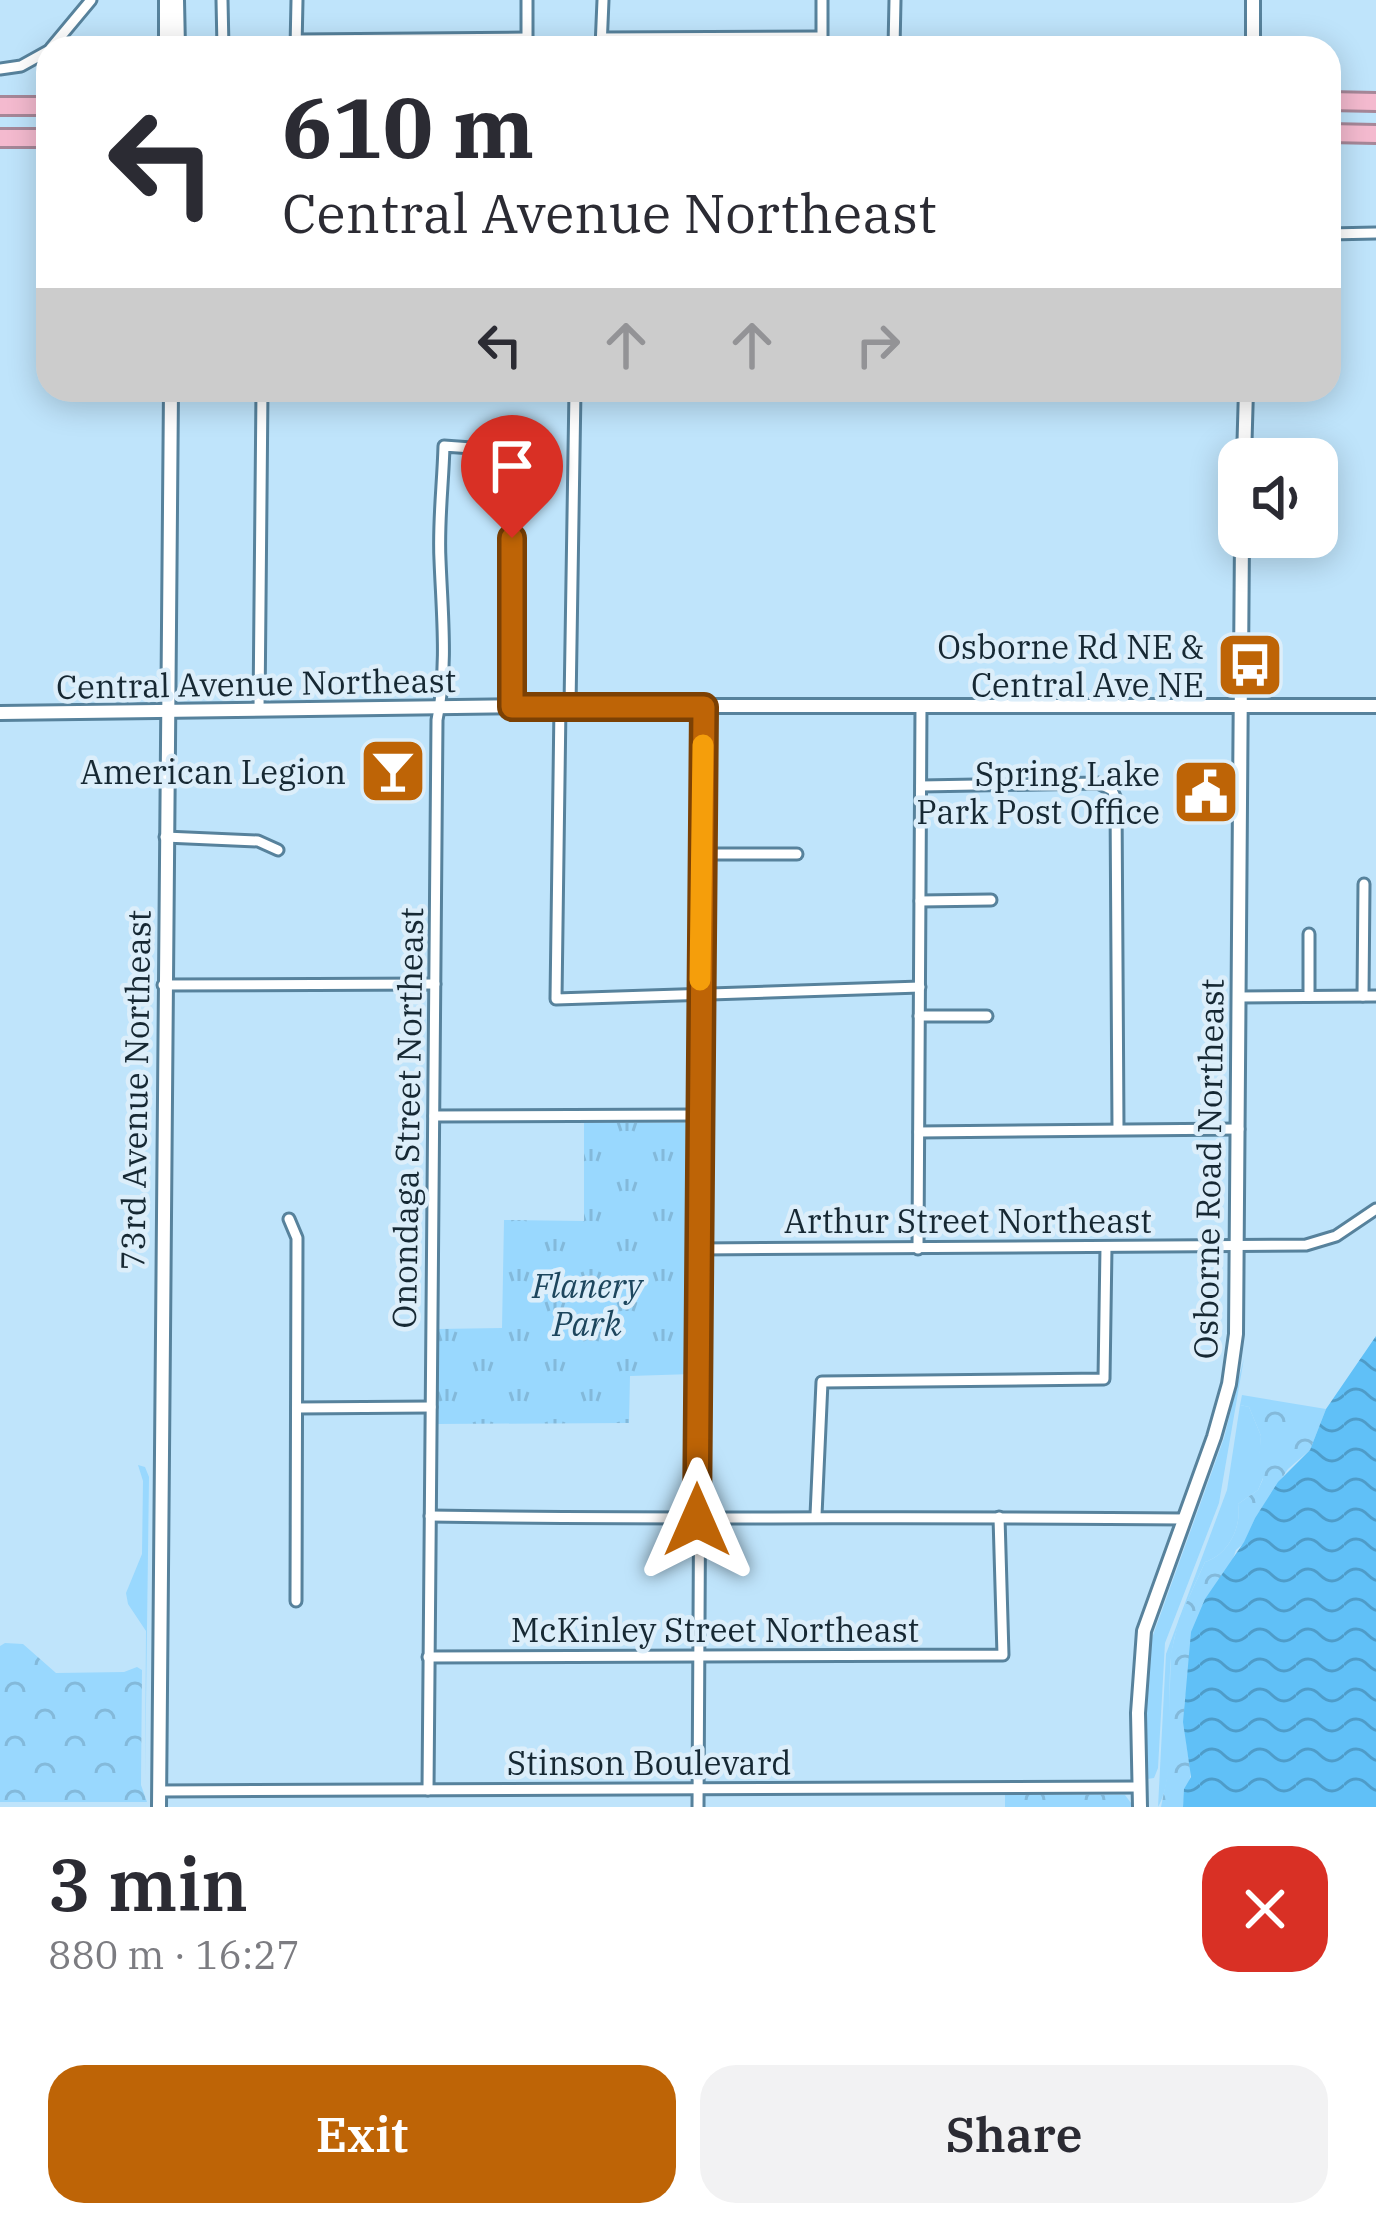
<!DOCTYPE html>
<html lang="en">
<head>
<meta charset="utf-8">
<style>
  :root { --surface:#fff; --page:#f2f2f3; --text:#2b2b33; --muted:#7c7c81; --accent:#be6406 }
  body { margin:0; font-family:"IBM Plex Serif",serif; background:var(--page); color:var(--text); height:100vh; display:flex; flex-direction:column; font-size:45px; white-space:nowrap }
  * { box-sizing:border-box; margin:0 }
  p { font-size:39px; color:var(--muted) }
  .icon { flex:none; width:66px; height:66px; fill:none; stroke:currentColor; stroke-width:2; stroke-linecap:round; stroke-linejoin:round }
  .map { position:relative; height:1807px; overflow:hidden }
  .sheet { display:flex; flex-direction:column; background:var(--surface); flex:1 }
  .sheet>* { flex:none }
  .hud { position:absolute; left:36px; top:36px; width:1305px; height:366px; border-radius:36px; box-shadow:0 6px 30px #0003; background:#fff; color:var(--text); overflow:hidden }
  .fabs { position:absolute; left:1218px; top:438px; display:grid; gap:24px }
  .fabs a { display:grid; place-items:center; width:120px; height:120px; border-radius:24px; background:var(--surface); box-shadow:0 6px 30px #0003; font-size:60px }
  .pin { position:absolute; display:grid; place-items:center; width:102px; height:102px; color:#fff; margin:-123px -51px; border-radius:50% 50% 50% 0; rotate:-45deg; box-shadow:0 0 12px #0007 }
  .pin .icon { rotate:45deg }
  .me { position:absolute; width:132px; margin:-66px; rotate:0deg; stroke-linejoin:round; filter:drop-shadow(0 0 9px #0008) }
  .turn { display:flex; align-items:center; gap:42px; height:252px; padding:0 48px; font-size:54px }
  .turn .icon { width:156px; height:156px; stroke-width:2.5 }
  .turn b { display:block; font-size:84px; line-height:102px }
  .lanes { display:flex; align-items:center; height:114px; padding:0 48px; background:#0003; justify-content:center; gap:60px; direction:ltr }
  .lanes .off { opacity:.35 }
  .round { display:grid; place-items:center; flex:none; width:126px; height:126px; border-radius:36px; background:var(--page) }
  .overview { display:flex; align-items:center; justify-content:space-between; height:204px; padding:0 48px }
  h1 { font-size:72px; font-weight:600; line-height:90px }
  .cta { display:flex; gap:24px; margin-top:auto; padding:24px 48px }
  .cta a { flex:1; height:138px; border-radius:36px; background:var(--accent); color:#fff; font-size:48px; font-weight:600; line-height:138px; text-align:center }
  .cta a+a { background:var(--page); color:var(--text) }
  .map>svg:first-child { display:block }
  .green { fill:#99d8fe }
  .forest { fill:url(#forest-crowns) }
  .park { fill:url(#park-tufts) }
  .water { fill:url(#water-waves) }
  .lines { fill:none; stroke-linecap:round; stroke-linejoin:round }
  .street-casing { stroke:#57829c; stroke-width:15 }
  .secondary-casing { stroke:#57829c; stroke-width:18 }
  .highway-casing { stroke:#a68798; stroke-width:22 }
  .street { stroke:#fff; stroke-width:9 }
  .secondary { stroke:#fff; stroke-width:12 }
  .highway { stroke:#f4bacf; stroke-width:16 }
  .route-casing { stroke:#7c4104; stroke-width:30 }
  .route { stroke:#be6406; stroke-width:21 }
  .slow { stroke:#f59e0b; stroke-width:21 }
  .labels { text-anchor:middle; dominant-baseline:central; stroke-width:9; stroke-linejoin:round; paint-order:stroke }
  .poi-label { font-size:33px; fill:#162833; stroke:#dceefa; text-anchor:end }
  .street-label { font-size:33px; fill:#162833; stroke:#dceefa }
  .park-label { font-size:33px; font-style:italic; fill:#1d465d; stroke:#dceefa }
</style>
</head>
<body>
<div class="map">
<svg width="1376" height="1807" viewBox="0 0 1376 1807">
  <defs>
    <pattern id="forest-crowns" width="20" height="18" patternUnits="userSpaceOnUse" patternTransform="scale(3)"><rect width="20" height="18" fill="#99d8fe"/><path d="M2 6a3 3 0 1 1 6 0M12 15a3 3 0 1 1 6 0" fill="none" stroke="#83b9da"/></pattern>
    <pattern id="park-tufts" width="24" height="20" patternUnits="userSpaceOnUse" patternTransform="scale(3)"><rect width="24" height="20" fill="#99d8fe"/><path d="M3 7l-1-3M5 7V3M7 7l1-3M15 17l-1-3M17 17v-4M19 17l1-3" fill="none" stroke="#83b9da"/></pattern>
    <pattern id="water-waves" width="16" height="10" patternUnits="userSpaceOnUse" patternTransform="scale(3)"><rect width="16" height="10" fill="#60c0f7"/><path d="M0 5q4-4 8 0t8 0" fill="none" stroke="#4e9cc9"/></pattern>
  </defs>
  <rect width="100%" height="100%" fill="#bfe4fb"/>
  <!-- green -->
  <g class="green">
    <polygon points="1244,1358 1219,1503 1165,1643 1158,1768 1154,1778 1147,1779 1146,1687 1152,1638 1224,1438"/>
    <path d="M1240,1405l9,2 12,29 -2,28 4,14 -5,12 -20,14c4,23 -10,51 -33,58 -13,29 -28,57 -33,88 -7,44 6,123 -14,157l8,-153 61,-164z"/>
    <polygon points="138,1465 145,1467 149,1477 145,1780 146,1631 128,1604 126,1593 142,1554 143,1481"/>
  </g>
  <!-- forest -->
  <g class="forest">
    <path d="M1242,1395l84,14 -16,41 -22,19 -33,49 -11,25 -8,7 -51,147c-2,25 1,46 5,71 3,12 -7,26 -7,39h-22l6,-30 4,-124 8,-34 26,-57c23,-7 37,-35 33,-58l20,-14 5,-11 -5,-15 3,-28 -12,-29 -9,-2z"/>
    <polygon points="5,1643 23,1644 56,1673 124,1672 137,1667 142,1670 141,1785 147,1802 0,1802 0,1646"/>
    <polygon points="1005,1795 1125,1795 1134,1807 1005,1807"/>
  </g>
  <!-- park -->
  <polygon class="park" points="584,1123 691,1123 696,1128 693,1374 630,1376 629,1423 437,1424 437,1329 502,1328 504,1220 584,1221"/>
  <!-- water -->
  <polygon class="water" points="1376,1336 1376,1807 1183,1807 1184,1789 1191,1777 1183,1722 1191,1632 1205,1599 1244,1542 1255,1518 1278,1482 1310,1450 1326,1409"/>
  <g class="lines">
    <!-- street casing -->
    <g class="street-casing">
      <g id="street">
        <polyline points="222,0 223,48"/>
        <polyline points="603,38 821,37"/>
        <polyline points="297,40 527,38"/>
        <polyline points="51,48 91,0"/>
        <polyline points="296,48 297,0"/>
        <polyline points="527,48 527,0"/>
        <polyline points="601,48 603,0"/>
        <polyline points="822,48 822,0"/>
        <polyline points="894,48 895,0"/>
        <polyline points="0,69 21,66 48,51"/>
        <polyline points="1329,234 1376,233"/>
        <polyline points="560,706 556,999 920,987"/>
        <polyline points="570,706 575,390"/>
        <polyline points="259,710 262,390"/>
        <polyline points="921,786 1098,783 1112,790 1116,799 1118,1128"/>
        <polyline points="165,837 258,841 278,850"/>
        <polyline points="701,854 797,854"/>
        <polyline points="920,901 991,900"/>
        <polyline points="1309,934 1309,996"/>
        <polyline points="163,985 435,984"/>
        <polyline points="1363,996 1364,884"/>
        <polyline points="1240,997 1376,996"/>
        <polyline points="919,1016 987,1016"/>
        <polyline points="434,1116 699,1115"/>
        <polyline points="919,1132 1239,1129"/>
        <polyline points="289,1219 297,1238 296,1601"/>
        <polyline points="698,1249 1306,1245 1336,1236 1376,1209"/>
        <polyline points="918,1249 921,706"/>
        <polyline points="297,1408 431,1407"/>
        <polyline points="816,1515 822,1382 1104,1379 1106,1247"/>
        <path d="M430,1516c252,4 502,0 754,3"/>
        <polyline points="428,1657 1003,1655 999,1517"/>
        <path d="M428,1790l9,-1070c11,-53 5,-107 3,-160 -2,-38 3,-76 4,-114l68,5v256"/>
        <polyline points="159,1791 1139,1787"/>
        <polyline points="698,1807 704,707"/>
      </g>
    </g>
    <!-- secondary casing -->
    <g class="secondary-casing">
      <g id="secondary">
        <polyline points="166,0 166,48"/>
        <polyline points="177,0 178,48"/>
        <polyline points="1253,0 1253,48"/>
        <polyline points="1244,459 1246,390"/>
        <polyline points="0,713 533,706 1376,706"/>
        <polyline points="159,1807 171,390"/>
        <polyline points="1140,1807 1138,1713 1144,1631 1214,1437 1229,1384 1236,1334 1242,537"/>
      </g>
    </g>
    <!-- highway casing -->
    <g class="highway-casing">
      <g id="highway">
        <polyline points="1329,101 1376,102"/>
        <polyline points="0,106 48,106"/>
        <polyline points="1329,133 1376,134"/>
        <polyline points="0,138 48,138"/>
      </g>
    </g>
    <!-- street -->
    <use href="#street" class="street"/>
    <!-- secondary -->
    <use href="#secondary" class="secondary"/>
    <!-- highway -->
    <use href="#highway" class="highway"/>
  </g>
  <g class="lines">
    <!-- route casing -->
    <g class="route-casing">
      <polyline id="route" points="512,538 512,707 704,707 697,1520"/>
    </g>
    <!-- route -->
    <use href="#route" class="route"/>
    <!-- slow -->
    <polyline class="slow" points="700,980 703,745"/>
  </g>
  <!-- icons -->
  <defs>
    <g id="bus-square" transform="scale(3.45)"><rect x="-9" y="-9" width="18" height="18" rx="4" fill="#be6406" stroke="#dceefa"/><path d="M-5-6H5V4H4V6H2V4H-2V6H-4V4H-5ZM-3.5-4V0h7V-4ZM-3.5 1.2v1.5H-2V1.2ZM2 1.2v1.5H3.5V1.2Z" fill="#fff"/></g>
    <g id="bar-square" transform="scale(3.45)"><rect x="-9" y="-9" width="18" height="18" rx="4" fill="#be6406" stroke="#dceefa"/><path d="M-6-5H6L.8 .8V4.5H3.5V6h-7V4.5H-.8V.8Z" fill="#fff"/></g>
    <g id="civic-square" transform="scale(3.45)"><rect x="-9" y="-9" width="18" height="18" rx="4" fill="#be6406" stroke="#dceefa"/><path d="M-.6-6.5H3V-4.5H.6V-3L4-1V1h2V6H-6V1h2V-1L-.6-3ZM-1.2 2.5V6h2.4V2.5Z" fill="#fff"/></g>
  </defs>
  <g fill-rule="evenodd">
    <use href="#bus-square" x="1250" y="665"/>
    <use href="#bar-square" x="393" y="771"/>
    <use href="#civic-square" x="1206" y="792"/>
  </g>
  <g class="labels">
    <!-- poi labels -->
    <g class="poi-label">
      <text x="1204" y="646">Osborne Rd NE &amp;<tspan x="1204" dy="38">Central Ave NE</tspan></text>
      <text x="346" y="771">American Legion</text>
      <text x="1160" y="773">Spring Lake<tspan x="1160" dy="38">Park Post Office</tspan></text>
    </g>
    <!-- street labels -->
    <g class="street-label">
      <text transform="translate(256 683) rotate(-1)">Central Avenue Northeast</text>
      <text transform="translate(135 1090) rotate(-89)">73rd Avenue Northeast</text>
      <text transform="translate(407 1118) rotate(-89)">Onondaga Street Northeast</text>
      <text transform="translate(1208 1169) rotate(-89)">Osborne Road Northeast</text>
      <text x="968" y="1220">Arthur Street Northeast</text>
      <text x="715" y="1629">McKinley Street Northeast</text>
      <text x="649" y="1762">Stinson Boulevard</text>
    </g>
    <!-- park labels -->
    <g class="park-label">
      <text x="587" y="1285">Flanery<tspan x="587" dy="38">Park</tspan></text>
    </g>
  </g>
</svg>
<div class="fabs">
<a><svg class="icon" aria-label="sound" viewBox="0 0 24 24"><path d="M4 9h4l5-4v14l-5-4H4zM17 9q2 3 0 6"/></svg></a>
</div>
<div class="pin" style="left:512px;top:538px;background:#d93025"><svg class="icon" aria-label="arrive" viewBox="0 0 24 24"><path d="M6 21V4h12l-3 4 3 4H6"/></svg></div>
<svg class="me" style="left:697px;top:1520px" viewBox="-20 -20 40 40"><path d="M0-17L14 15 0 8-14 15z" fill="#be6406" stroke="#fff" stroke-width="4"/></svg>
<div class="hud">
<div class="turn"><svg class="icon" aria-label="left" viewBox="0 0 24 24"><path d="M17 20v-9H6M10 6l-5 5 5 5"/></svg><div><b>610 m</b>Central Avenue Northeast</div></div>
<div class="lanes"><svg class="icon" aria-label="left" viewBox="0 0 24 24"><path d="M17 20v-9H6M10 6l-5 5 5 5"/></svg><svg class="icon off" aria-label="ahead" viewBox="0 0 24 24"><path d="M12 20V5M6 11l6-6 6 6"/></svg><svg class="icon off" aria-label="ahead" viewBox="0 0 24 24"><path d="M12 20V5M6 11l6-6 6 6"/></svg><svg class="icon off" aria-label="right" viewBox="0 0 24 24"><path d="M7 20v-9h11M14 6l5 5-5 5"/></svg></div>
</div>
</div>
<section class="sheet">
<div class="overview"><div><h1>3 min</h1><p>880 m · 16:27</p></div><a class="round" style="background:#d93025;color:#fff"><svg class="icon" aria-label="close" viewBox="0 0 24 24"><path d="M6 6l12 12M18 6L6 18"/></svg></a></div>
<div class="cta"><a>Exit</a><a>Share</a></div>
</section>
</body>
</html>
